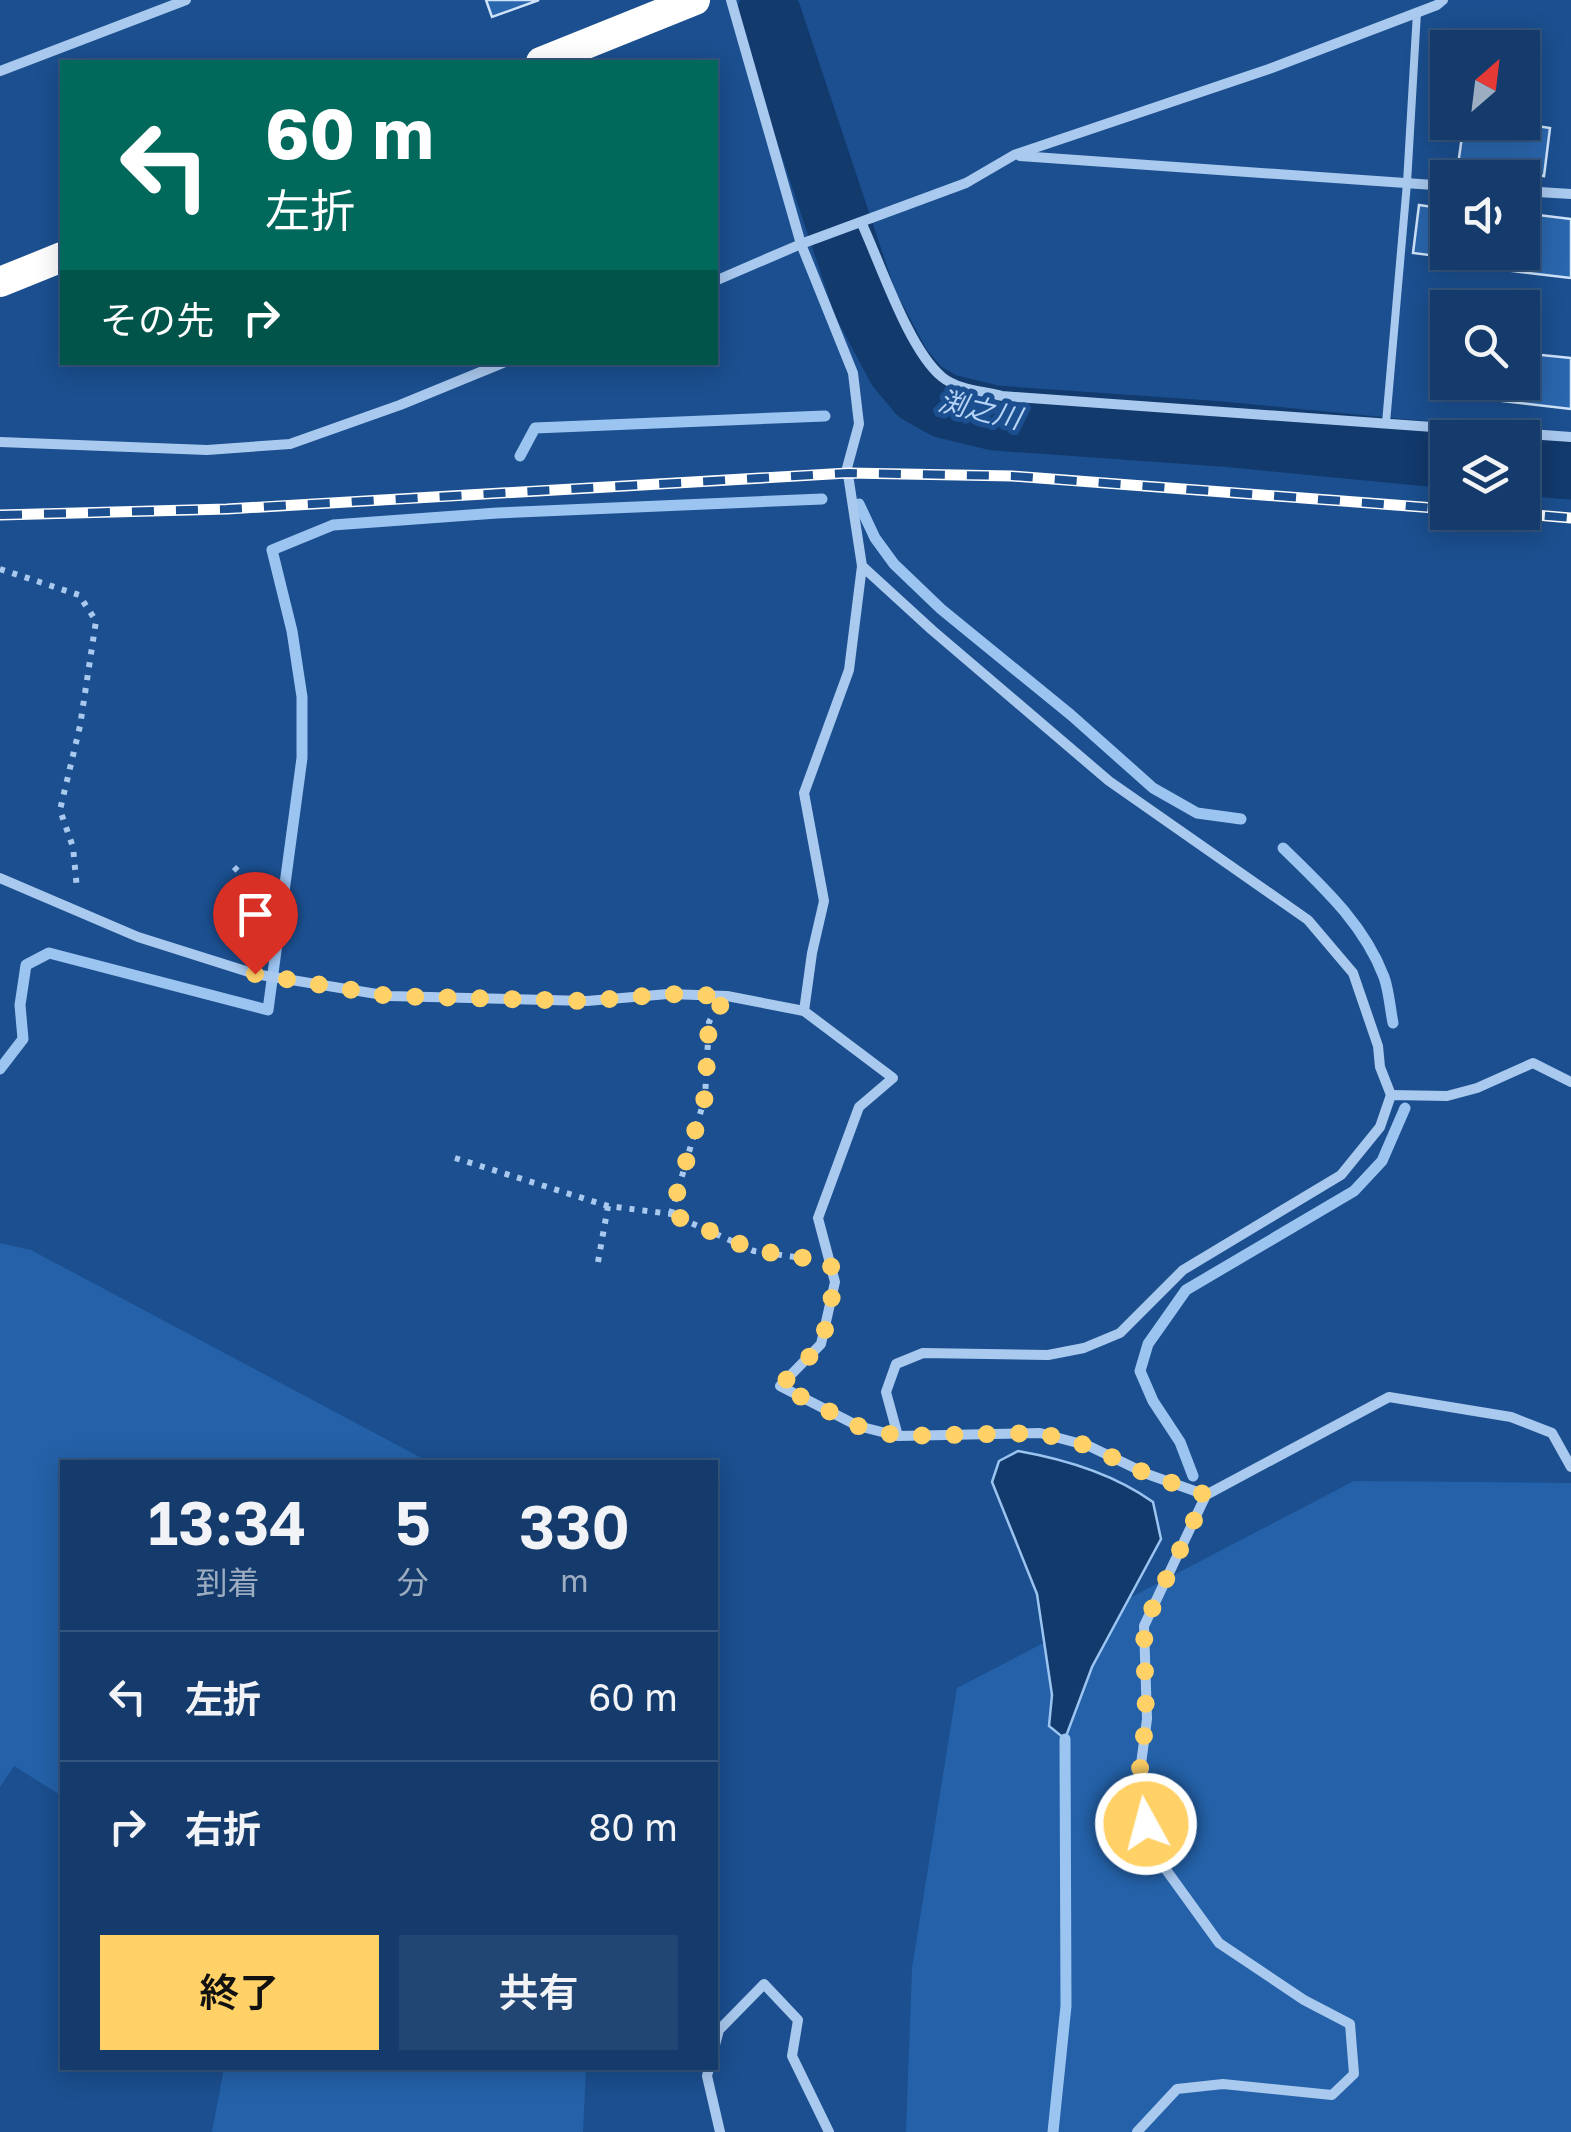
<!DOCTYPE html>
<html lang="ja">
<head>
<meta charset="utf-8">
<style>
  :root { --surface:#143b6b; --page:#214673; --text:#f1f3f6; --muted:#9dadc1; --line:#33557e; --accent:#ffd166 }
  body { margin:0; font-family:"Golos Text","Noto Sans JP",sans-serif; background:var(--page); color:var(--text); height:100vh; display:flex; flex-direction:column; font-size:38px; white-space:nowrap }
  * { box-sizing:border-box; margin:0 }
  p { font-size:32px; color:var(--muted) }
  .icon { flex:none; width:55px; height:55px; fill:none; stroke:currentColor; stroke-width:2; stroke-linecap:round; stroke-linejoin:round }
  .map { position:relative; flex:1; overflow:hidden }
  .details { position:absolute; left:60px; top:1460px; width:658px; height:610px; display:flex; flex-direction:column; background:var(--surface); border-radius:0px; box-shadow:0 5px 25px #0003,0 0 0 2px var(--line) }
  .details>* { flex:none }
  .banner { position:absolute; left:60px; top:60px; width:658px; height:305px; border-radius:0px; box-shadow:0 5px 25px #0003,0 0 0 2px var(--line); background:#00695c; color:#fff; overflow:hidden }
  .needle { width:65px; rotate:28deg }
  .tools { position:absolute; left:1430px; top:30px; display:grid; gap:20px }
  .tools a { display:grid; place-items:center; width:110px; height:110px; border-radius:0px; background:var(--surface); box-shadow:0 5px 25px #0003,0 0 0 2px var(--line); font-size:50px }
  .pin { position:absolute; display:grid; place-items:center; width:85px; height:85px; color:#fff; margin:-102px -42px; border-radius:50% 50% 50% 0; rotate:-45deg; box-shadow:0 0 10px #0007 }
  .pin .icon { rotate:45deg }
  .me { position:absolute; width:110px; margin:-55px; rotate:353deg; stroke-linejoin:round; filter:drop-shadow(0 0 8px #0008) }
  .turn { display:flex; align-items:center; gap:35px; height:210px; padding:0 40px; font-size:45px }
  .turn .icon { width:130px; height:130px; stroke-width:2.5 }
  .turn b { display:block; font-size:70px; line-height:85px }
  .then { display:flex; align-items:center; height:95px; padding:0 40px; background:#0003; gap:20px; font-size:38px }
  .eta { display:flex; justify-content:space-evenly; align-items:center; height:170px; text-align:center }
  .eta b { font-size:60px; font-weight:600; line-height:70px }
  .primary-button { display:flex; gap:20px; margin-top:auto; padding:20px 40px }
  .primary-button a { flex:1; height:115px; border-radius:0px; background:var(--accent); color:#111; font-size:40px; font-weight:600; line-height:115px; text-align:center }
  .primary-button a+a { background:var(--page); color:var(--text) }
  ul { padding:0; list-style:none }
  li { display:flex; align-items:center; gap:30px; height:130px; padding:0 40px; border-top:2px solid var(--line) }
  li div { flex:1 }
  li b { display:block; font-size:38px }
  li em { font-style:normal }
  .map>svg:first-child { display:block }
  .green { fill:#2461a8 }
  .water { fill:#123a6d; stroke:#9cc4f0; stroke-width:2.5 }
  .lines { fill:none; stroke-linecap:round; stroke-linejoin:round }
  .stream { stroke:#9cc4f0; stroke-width:11 }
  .river { stroke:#123a6d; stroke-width:65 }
  .building { fill:#2a66ad; stroke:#cfe3fa; stroke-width:2.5 }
  .path { stroke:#a9c9ee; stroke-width:6; stroke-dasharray:5 8; stroke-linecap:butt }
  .lane { stroke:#a9c9ee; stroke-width:8 }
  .street { stroke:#a9c9ee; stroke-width:10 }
  .highway { stroke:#fff; stroke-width:30 }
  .rail-casing { stroke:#fff; stroke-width:11 }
  .rail { stroke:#1b4f8f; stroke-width:8; stroke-dasharray:22; stroke-linecap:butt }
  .route { stroke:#ffd166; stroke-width:18; stroke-dasharray:0 32.4 }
  .labels { text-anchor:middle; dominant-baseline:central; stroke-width:10; stroke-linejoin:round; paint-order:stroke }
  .water-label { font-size:28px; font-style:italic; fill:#b5d3f5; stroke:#1b4f8f }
</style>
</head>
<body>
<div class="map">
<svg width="1571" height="2132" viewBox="0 0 1571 2132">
  <rect width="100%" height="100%" fill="#1b4f8f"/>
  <!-- green -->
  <g class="green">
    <polygon points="0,1243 31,1250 429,1462 62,1462 62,1796 14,1766 0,1787"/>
    <polygon points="1354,1481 1571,1483 1571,2132 906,2132 912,1968 957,1688"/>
    <polygon points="224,2068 586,2068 583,2132 212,2132"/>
  </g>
  <!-- water -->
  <path class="water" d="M1018,1451c46,8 97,24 135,51l8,37 -69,128 -27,72 -16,-13 3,-31 -15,-101 -45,-112 7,-21z"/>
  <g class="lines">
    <!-- stream -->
    <g class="stream">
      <polyline points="520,456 535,428 825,416"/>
      <polyline points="859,504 875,538 894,564 941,609 1071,715 1153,788 1197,813 1241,819"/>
      <path d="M1283,848c39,38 81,76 101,129 5,14 6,31 9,46"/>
      <polyline points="0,1069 23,1039 20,1005 26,965 49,953 268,1010 302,758 302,697 292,631 272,550 333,525 497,513 822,499"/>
      <polyline points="1193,1476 1180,1442 1153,1401 1140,1371 1148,1344 1186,1290 1354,1191 1382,1161 1405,1108"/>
      <polyline points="1053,2132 1066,2006 1065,1739"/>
    </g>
    <!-- river -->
    <g class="river">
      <polyline points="769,15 865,303 899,367 920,392 945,406 995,418 1222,434 1448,456"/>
      <polyline points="1522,463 1571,467"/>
    </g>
  </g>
  <!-- building -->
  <g class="building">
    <polygon points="486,0 539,0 492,17"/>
    <polygon points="1464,122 1512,122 1550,128 1544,176 1458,165"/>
    <polygon points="1419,205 1448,209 1448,252 1495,252 1493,263 1413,253"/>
    <polygon points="1522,213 1571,219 1571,278 1504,270 1506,252 1522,252"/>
    <polygon points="1522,353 1571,358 1571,409 1493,400 1495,382 1522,382"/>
  </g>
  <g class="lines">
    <!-- path -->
    <g class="path">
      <polyline points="0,569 79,595 96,621 80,726 60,810 73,847 77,889"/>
      <polyline points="234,867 267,900 263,956"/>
      <polyline points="455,1158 608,1206 671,1214 754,1251 808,1259"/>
      <polyline points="671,1214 705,1097 709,1022 712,1017"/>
      <polyline points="598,1262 608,1206"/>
    </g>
    <!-- lane -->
    <polyline class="lane" points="1386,423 1407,183 1417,12"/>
    <!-- street -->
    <g class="street">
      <polyline points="731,0 801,244 853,373 859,424 847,468 862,566 849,670 804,793 824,901 812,953 804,1011 893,1078 859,1107 818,1218 835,1282 821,1344 780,1386 858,1426 898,1436 1040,1433 1089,1446 1147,1474 1206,1495"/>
      <polyline points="0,71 186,0"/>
      <polyline points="1020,156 1448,186"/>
      <polyline points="1522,191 1571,194"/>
      <path d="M862,224c19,41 47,126 80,153 16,13 41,14 60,19l569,41"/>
      <polyline points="715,281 801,244 966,183 1014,155 1269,69 1437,5 1443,0"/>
      <polyline points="0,442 207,450 290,444 400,405 505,362"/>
      <polyline points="862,566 932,630 1109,781 1308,920 1353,973 1378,1046 1380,1067 1391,1095"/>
      <polyline points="0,878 138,937 255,974 389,996 587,1001 668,994 727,996 804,1011"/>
      <polyline points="898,1436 886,1392 896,1364 923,1353 1048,1355 1084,1348 1120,1333 1183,1270 1341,1175 1380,1127 1391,1095 1447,1096 1477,1088 1533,1063 1571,1082"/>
      <polyline points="715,2045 719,2030 764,1984 798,2020 792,2056 829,2132"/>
      <polyline points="709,2068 707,2076 720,2132"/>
      <polyline points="1137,2132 1177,2089 1223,2084 1332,2095 1354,2074 1350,2024 1304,2000 1219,1943 1154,1853 1137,1794 1147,1719 1144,1626 1206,1495 1389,1397 1511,1417 1552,1433 1571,1467"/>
    </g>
    <!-- highway -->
    <g class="highway">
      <polyline points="541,62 695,0"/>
      <polyline points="0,282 62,257"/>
    </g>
    <!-- rail casing -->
    <g class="rail-casing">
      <g id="rail">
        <polyline points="1501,512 1571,518"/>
        <polyline points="0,515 227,509 848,473 1012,476 1448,509"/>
      </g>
    </g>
    <!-- rail -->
    <use href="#rail" class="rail"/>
  </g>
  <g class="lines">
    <!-- route -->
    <polyline class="route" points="255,974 389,996 586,1001 668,994 727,996 709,1022 705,1097 671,1214 754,1250 830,1262 835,1282 822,1344 780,1386 858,1426 898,1436 1040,1433 1089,1446 1147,1474 1206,1495 1144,1626 1146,1719 1137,1794 1146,1824"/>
  </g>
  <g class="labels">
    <!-- water labels -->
    <g class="water-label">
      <text transform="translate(980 409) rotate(13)">渕之川</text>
    </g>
  </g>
</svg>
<div class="tools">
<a><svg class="needle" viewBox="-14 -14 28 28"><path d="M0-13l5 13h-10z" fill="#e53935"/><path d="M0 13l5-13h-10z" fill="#9dadc1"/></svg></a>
<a><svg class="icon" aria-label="sound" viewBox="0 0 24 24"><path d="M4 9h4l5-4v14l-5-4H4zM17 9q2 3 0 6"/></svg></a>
<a><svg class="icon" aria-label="search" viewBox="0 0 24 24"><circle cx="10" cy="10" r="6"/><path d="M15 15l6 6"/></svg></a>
<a><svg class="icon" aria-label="layers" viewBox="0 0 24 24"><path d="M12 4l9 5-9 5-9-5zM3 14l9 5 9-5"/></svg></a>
</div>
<div class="pin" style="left:255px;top:974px;background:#d93025"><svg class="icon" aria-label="arrive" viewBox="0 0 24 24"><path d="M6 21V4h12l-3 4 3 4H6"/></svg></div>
<svg class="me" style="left:1146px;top:1824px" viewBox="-20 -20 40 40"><circle r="17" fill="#ffd166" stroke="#fff" stroke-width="3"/><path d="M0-11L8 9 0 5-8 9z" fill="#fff"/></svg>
<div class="banner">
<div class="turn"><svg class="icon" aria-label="left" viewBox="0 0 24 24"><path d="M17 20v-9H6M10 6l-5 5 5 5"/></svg><div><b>60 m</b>左折</div></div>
<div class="then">その先<svg class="icon" aria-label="right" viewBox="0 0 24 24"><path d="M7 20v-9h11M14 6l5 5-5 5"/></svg></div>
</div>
<section class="details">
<div class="eta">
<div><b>13:34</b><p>到着</p></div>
<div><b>5</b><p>分</p></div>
<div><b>330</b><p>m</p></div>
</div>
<ul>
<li><svg class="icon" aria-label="left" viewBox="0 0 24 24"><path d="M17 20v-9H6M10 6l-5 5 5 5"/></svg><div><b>左折</b></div><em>60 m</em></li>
<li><svg class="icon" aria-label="right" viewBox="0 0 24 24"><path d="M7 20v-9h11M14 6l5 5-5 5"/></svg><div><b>右折</b></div><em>80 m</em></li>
</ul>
<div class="primary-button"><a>終了</a><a>共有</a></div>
</section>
</div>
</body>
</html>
